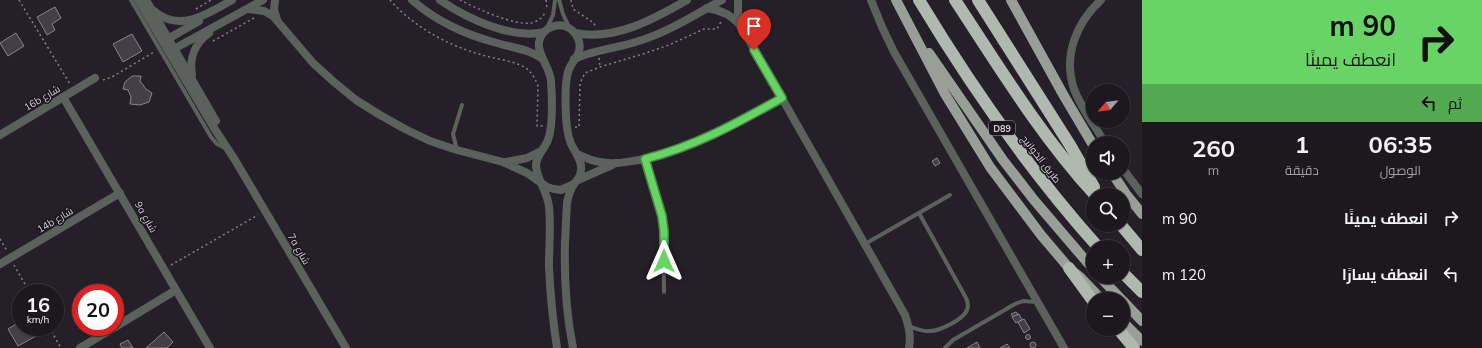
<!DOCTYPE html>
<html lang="ar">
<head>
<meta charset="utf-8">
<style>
  :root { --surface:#1c181e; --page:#252127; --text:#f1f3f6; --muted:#a0a0a4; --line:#3a373c }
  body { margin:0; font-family:Mulish,Cairo,sans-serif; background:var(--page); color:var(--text); direction:rtl; height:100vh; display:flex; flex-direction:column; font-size:15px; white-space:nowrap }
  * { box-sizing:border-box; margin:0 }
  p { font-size:13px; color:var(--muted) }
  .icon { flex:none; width:22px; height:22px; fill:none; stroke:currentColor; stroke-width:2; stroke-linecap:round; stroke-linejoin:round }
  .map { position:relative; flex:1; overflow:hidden; direction:ltr }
  .details { display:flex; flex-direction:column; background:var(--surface); width:340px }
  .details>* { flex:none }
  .top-card { background:#68d465; color:#111; overflow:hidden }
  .needle { width:26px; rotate:241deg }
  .controls { position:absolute; left:1086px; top:84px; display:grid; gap:8px }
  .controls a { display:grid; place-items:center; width:44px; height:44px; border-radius:50%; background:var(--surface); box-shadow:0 1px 3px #0004,0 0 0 1px var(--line); font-size:20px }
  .speed { position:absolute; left:12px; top:284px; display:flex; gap:8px; font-size:20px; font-weight:700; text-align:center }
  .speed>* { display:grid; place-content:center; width:52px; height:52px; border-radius:50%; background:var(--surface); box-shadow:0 1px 3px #0004,0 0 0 1px var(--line); line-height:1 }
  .speed small { font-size:10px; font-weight:400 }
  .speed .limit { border:6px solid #d22; background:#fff; color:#111 }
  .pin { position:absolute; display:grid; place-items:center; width:34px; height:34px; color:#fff; margin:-41px -17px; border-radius:50% 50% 50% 0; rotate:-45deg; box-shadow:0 0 4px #0007 }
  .pin .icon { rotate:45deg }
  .me { position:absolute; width:44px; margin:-22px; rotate:0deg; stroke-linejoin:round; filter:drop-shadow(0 0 3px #0008) }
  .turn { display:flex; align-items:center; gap:14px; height:84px; padding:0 20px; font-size:18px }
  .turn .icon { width:52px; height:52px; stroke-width:2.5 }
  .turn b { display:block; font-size:28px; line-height:34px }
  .then { display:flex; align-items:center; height:38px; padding:0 20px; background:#0003; gap:8px; font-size:15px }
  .eta { display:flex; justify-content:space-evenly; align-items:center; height:68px; text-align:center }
  .eta b { font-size:24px; font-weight:700; line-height:28px }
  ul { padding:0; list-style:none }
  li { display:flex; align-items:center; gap:12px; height:56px; padding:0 20px }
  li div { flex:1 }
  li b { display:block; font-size:15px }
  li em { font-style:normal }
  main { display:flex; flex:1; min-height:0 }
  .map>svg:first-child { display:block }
  .building { fill:#433f46; stroke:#88838c }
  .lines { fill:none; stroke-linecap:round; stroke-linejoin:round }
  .path { stroke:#858288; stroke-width:1.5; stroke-dasharray:2 3; stroke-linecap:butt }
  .lane { stroke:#5d615d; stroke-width:4 }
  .street { stroke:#5d615d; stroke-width:8 }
  .primary { stroke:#999f98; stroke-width:10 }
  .highway { stroke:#b0b8b0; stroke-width:12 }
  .route-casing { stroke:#448a42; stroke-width:10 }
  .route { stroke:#68d465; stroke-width:7 }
  .labels { text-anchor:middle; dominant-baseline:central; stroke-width:3; stroke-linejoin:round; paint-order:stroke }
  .shield { fill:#1b171e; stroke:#9f9ca1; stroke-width:1 }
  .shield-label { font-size:9px; font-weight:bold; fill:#d7d5d9 }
  .street-label { font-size:10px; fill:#d7d5d9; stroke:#1b171e }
</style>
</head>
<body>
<main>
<section class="details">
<div class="top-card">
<div class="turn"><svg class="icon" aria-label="right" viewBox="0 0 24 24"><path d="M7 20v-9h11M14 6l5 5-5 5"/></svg><div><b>90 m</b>انعطف يمينًا</div></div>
<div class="then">ثم<svg class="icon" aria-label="left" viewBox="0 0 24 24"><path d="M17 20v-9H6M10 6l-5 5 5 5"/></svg></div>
</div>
<div class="eta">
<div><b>06:35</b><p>الوصول</p></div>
<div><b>1</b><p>دقيقة</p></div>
<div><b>260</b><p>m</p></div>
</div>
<ul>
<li><svg class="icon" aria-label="right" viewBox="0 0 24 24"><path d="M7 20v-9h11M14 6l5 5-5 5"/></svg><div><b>انعطف يمينًا</b></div><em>90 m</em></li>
<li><svg class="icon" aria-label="left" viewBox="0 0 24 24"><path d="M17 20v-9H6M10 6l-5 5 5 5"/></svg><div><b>انعطف يسارًا</b></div><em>120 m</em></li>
</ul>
</section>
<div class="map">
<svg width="1142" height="348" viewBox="0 0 1142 348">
  <rect width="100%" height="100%" fill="#252028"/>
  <!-- building -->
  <g class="building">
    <polygon points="55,7 61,18 52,24 55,30 47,35 37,17"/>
    <polygon points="16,33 24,46 8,56 0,43"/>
    <polygon points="132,34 142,51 123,62 113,44"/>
    <polygon points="132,76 141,76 140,81 146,89 152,93 149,102 140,105 130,104 131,97 128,90 123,89 125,82"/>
    <polygon points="937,158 940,163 935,166 932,161"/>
    <polygon points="1016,312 1018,314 1013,317 1011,314"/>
    <polygon points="1019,314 1022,320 1016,323 1012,317"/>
    <polygon points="1024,319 1030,329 1024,333 1018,322"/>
    <polygon points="21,321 21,327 31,327 36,336 18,346 8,329"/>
    <polygon points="164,332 173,342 167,348 146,348"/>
    <circle cx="1028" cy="337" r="2.5"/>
    <polygon points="128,340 133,348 122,348 120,344"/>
    <circle cx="1033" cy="345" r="3"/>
    <polygon points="977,342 980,348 967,348"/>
    <polygon points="1007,344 1010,348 1000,348"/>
  </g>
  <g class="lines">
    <!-- path -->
    <g class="path">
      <polyline points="19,0 70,84"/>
      <path d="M390,0c24,27 57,45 92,55 13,4 29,5 42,12 7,4 11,11 14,19l-1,40h7"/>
      <path d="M460,0c15,8 55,26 71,23 6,-1 11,-5 14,-10h2"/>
      <polyline points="546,0 547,8"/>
      <polyline points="571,0 573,9 594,23 595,26"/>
      <polyline points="196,9 211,0"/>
      <polyline points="213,41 254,18"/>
      <polyline points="599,58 600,67"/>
      <polyline points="103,80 112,77 154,52"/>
      <polyline points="575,127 579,127 580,83 585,73 600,67 646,53 669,45 704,29 717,29 722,20"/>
      <polyline points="0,239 7,251"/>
      <polyline points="14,265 30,293"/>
      <polyline points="171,265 258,215"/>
      <polyline points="49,327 61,348"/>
    </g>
    <!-- lane -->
    <g class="lane">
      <polyline points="131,0 211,137 217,144 225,148"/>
      <polyline points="559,0 563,14 569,27"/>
      <polyline points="547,28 553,15 555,0"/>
      <polyline points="457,150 453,134 462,105"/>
      <polyline points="645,159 663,223 664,292"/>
      <polyline points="865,244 950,195"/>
      <path d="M909,326c7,3 14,6 21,5 10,0 34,-12 37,-21 2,-5 1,-8 -1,-12l-47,-85"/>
      <polyline points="945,348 953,340 1015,304 1023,301 1037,302"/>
    </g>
    <!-- street -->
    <g class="street">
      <polyline points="138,0 214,128 235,160 346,348"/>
      <polyline points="146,0 216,121"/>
      <polyline points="275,0 274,10 277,20"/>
      <path d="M412,0c24,21 54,35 85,43 16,5 32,6 46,16"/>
      <path d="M440,0c26,18 72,40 104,32"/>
      <polyline points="738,0 738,13 740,25"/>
      <polyline points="871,0 882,27 894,52 1064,348"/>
      <path d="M1101,0c-25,23 -38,56 -27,89 7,19 21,37 31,54"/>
      <path d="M707,8c14,2 25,7 34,18l164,289c4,12 6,21 4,33"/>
      <polyline points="248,9 264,11 273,16 313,63 334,82 356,100 380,115 405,129 430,141 457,150 503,162 527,173 547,187 554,189 561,190 574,184"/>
      <path d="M154,11c25,22 54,3 78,-11"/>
      <path d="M575,33c40,8 79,-14 112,-33"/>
      <polyline points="166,40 199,21"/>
      <polyline points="172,50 263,0"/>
      <path d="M574,59c22,-10 46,-11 68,-19 28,-9 54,-26 80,-40"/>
      <path d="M192,75c-3,-17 3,-32 17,-42"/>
      <polyline points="63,97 210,348"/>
      <polyline points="0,135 95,78"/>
      <path d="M577,154c7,3 14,7 23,8 13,3 26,0 39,-2 52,-10 97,-37 143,-62"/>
      <polyline points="506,162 527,158 541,151"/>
      <polyline points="1123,169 1142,194"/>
      <polyline points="578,180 612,165"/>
      <polyline points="0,264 120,193"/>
      <polyline points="115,327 176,290"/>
      <polyline points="80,348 115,327"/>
      <path d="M557,348c-4,-27 -7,-55 -8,-82 0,-20 2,-40 0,-59 -1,-15 -14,-30 -13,-43 1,-9 9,-16 12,-24 5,-14 4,-44 3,-59 -1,-14 -14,-26 -12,-39 2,-12 15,-19 26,-16 11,4 18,17 13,28 -3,6 -8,11 -10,18 -4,14 -3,56 2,69 3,10 12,17 11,28 0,7 -3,10 -7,15 -4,6 -6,13 -7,19 -1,13 -1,26 -2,38 -1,36 1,72 8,107"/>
    </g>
    <!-- primary -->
    <g class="primary">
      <polyline points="896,0 945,94 990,167 1041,235 1069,268 1080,277 1101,299"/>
      <polyline points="1011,0 1064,96 1093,145"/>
      <polyline points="929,53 1003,160 1034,200 1093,269"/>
      <polyline points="1112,173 1126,194 1142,214"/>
      <polyline points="1100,277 1121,299"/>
      <polyline points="1123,301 1142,321"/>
      <polyline points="1123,322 1142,341"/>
    </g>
    <!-- highway -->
    <g class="highway">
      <path d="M919,0c53,88 111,171 179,247"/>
      <path d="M955,0c44,67 86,136 140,195"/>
      <polyline points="978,0 1070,145 1094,187"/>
      <polyline points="1121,225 1142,250"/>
      <polyline points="1069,268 1093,301"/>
      <polyline points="1123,273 1142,292"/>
      <polyline points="1118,329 1134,348"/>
    </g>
  </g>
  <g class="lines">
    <!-- route casing -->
    <g class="route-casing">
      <path id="route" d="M664,261v-30l-2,-15 -17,-57c51,-13 92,-36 137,-61l-28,-48"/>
    </g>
    <!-- route -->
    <use href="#route" class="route"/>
  </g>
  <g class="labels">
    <!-- shield labels -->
    <rect class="shield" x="989" y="121" width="26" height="14" rx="3"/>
    <g class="shield-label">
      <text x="1002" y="128">D89</text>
    </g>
    <!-- street labels -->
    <g class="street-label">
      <text transform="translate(42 98) rotate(-31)">16b شارع</text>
      <text transform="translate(1041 159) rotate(52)">طريق الخوانيج</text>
      <text transform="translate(146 217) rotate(60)">9a شارع</text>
      <text transform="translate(55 220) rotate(-31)">14b شارع</text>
      <text transform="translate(299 249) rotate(60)">7a شارع</text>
    </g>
  </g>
</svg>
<div class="controls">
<a><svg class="needle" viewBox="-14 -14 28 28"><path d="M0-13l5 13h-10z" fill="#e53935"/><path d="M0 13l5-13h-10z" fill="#a0a0a4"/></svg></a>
<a><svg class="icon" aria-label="sound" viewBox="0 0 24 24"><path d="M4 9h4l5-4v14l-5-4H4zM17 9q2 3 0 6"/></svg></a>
<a><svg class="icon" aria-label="search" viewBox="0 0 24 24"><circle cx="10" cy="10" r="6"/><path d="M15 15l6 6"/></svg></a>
<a>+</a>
<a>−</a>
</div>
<div class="speed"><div>16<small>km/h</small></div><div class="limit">20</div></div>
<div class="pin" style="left:754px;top:50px;background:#d93025"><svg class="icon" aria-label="arrive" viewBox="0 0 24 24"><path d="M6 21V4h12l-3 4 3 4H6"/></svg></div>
<svg class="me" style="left:664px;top:261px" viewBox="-20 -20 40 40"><path d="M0-17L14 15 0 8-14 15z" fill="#68d465" stroke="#fff" stroke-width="4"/></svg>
</div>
</main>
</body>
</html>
